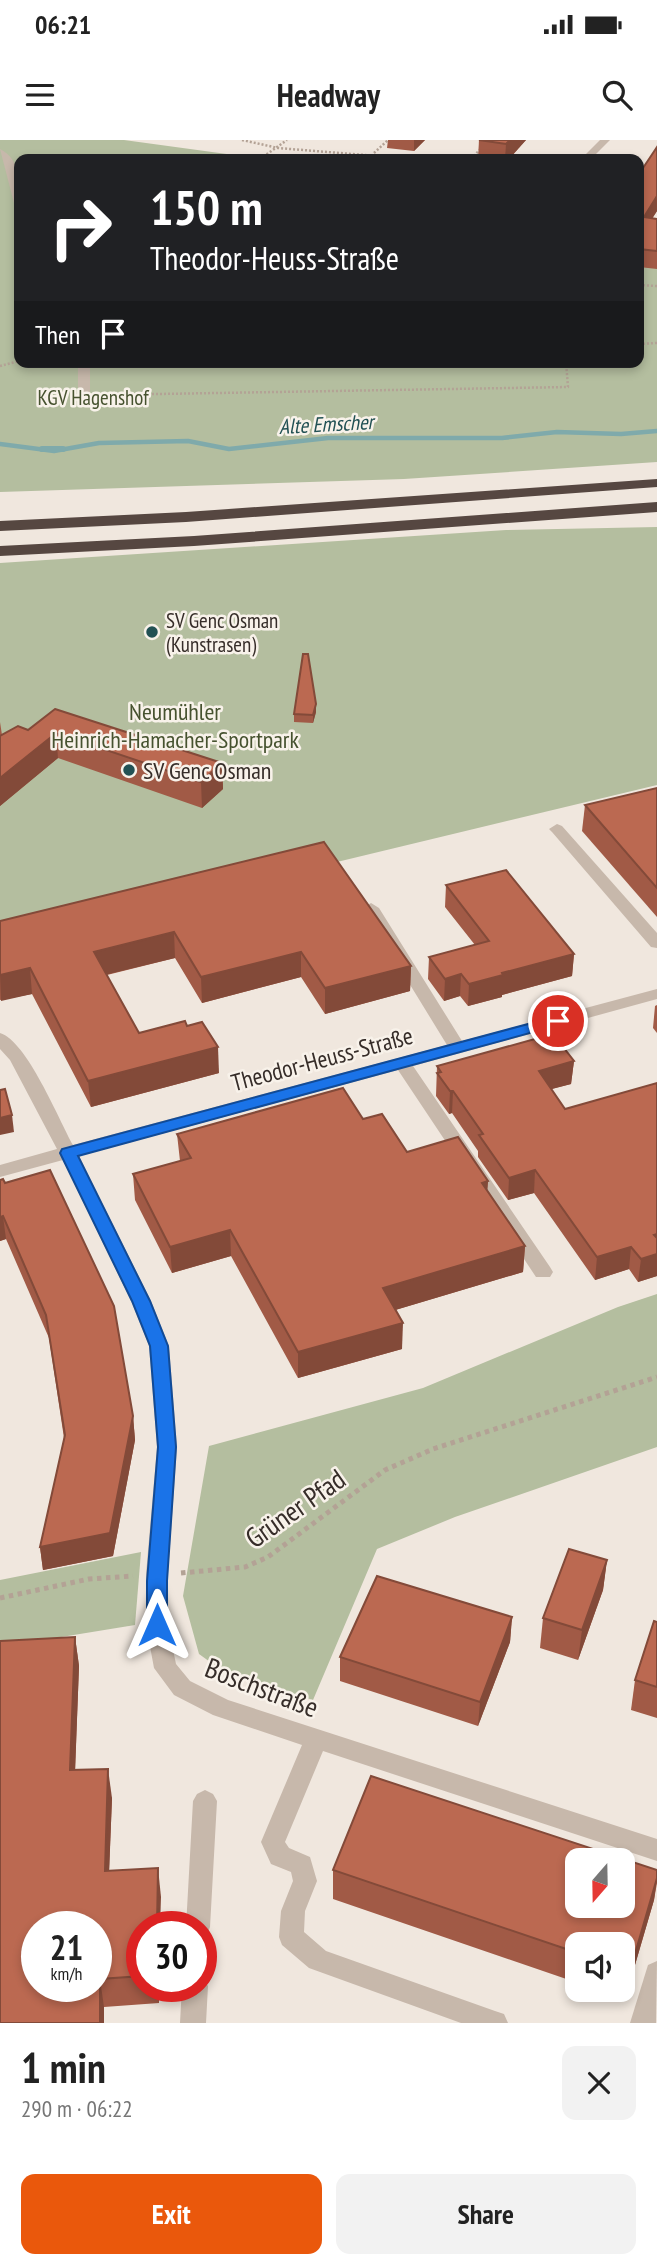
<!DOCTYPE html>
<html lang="en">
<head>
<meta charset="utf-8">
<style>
  :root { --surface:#fff; --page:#f2f2f2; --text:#222; --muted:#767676; --accent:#ea580c }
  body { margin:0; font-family:"PT Sans Narrow",sans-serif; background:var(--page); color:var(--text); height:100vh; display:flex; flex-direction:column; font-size:26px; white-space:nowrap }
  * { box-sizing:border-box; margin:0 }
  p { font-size:23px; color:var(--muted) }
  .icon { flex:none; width:38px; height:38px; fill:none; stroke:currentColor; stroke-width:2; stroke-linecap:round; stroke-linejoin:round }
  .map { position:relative; height:1883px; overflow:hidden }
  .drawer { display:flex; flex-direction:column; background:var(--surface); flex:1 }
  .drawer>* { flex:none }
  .hud { position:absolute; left:14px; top:14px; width:630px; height:214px; border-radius:14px; box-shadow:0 4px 10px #0003; background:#202124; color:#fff; overflow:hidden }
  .needle { width:46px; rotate:200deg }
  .fabs { position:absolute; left:565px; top:1708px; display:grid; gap:14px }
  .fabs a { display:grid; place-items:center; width:70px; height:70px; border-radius:14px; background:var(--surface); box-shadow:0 4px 10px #0003; font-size:35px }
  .speed { position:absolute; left:21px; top:1771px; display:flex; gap:14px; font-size:35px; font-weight:700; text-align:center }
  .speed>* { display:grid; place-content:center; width:91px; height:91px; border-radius:50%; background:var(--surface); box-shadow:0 4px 10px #0003; line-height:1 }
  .speed small { font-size:18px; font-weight:400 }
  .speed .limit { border:10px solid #d22; background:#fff; color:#111 }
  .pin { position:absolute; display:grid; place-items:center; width:60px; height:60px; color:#fff; margin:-30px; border:4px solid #fff; border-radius:50%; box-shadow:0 2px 7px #0007 }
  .me { position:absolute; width:77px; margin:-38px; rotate:0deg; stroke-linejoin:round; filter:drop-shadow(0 0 5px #0008) }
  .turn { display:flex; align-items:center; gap:24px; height:147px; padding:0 21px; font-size:32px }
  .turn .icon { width:91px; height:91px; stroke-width:2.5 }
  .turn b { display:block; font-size:49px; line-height:60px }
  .then { display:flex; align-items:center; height:66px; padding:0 21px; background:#0003; gap:14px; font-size:26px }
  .round { display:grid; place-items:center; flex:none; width:74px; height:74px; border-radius:14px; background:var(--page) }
  .head { display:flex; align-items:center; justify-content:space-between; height:119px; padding:0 21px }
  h1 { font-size:42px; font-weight:800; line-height:52px }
  .cta { display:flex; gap:14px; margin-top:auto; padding:14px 21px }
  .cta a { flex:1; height:80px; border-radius:14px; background:var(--accent); color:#fff; font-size:28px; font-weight:800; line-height:80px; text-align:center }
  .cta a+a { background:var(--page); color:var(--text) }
  .status { display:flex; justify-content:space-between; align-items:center; height:49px; padding:0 35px; background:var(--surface); direction:ltr }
  .status svg { height:19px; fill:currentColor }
  header { display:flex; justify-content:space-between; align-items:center; height:91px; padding:0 21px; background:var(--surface); font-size:32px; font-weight:800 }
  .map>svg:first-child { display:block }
  .green { fill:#b4be9f }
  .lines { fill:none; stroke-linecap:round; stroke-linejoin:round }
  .stream-far1 { stroke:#7faaab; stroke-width:4.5 }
  .stream { stroke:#7faaab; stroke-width:6 }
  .path-far1 { stroke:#b3a295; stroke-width:2.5; stroke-dasharray:2 2; stroke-linecap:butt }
  .path { stroke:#b3a295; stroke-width:5; stroke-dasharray:4.5 4.5; stroke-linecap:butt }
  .minor { fill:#c7b8ab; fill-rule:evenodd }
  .highway { fill:#564741; fill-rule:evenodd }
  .wall { fill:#a15a46 }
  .shaded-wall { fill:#834a39 }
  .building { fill:#bb6951; stroke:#834a39; stroke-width:2; fill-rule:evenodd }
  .route { fill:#1a73e8; stroke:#114b97; stroke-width:2 }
  .poi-dot { fill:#225154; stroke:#f8f2ea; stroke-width:2.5 }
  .labels { text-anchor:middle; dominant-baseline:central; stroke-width:5; stroke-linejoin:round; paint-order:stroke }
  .far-park-label { font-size:21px; fill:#46522f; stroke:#f8f2ea }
  .far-water-label { font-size:21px; font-style:italic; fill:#225154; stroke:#f8f2ea }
  .far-poi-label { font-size:21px; fill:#362d29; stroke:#f8f2ea; text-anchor:start }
  .park-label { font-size:24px; fill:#46522f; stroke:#f8f2ea }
  .poi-label { font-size:24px; fill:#362d29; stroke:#f8f2ea; text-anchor:start }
  .street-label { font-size:24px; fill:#362d29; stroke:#f8f2ea }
  .near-street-label { font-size:28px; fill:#362d29; stroke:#f8f2ea }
</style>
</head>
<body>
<div class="status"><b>06:21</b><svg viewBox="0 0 49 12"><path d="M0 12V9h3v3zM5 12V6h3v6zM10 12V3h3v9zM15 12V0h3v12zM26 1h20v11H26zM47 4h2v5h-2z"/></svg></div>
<header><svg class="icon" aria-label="menu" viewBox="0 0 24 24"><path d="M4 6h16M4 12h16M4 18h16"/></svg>Headway<svg class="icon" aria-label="search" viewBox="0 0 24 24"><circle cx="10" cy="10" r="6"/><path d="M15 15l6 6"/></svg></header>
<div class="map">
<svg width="657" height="1883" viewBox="0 0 657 1883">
  <rect width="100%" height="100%" fill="#f0e7de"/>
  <!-- green -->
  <g class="green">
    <polygon points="0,0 124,0 263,19 19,19 19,222 639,222 639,97 657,99 657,322 404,339 0,352"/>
    <polygon points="657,387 657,645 0,803 0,423 506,390"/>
    <polygon points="657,1154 657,1307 455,1377 377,1409 313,1560 224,1532 199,1514 183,1456 209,1306 423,1248 618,1167"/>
    <polygon points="141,1412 135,1485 0,1507 0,1440"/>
  </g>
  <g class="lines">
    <!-- stream-far1 -->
    <polyline class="stream-far1" points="0,304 54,311 99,303 188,301 229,309 328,298 502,298 557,292 621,294 657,291"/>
    <!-- stream -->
    <polyline class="stream" points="42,309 63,309"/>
    <!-- path-far1 -->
    <g class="path-far1">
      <polyline points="242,0 278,8 414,19"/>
      <polyline points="374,13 388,0"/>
      <polyline points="163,19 175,16 208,19"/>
      <polyline points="260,19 287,0"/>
      <polyline points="471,19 489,0"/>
      <polyline points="639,145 657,146"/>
      <polyline points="639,204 657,203"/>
      <polyline points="0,226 19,221"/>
      <polyline points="100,255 568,247 566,222"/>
    </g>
    <!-- path -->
    <g class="path">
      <polyline points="181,1433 245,1427 268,1417 385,1330 433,1309 657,1237"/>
      <polyline points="0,1458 89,1439 133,1436"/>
    </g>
    <!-- minor -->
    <g class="minor">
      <polygon points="600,0 610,0 591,19 581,19"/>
      <path d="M0,9c22,11 19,36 19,57l-5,-3z"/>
      <polygon points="78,222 90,222 90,254 84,257 78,254"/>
      <polygon points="557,684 562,686 657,793 657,808 651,807 552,692 549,689"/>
      <path d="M371,763l8,5 83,133 195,-52v10l-244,67 137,201 3,5 -3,5h-14l-138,-207 -319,86 72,145 18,45 8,101 -9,127v51l8,39 14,17 38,19 429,139v22l-334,-110 -38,91 4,6 21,9 7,24 -12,30 -1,21 22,19 169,60 9,3 4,9h-47l-152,-55 -27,-23 -3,-8 2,-26 12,-30 -2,-9 -20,-8 -10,-22 41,-97 -89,-30 -39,-20 -20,-27 -8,-43v-51l11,-127 -8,-101 -18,-45 -68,-141 -63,17v-12l57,-16 -47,-89 -10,-11v-16c27,8 59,87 73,112l374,-100 -84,-137z"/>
      <polygon points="205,1650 213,1654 217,1661 210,1787 207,1795 201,1797 201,1787 186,1787 193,1661 197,1654"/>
      <polygon points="657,1821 656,1883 630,1883 648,1825"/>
      <polygon points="201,1836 208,1846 206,1883 180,1883 182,1846 201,1846"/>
    </g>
    <!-- highway -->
    <g class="highway">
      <polygon points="657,339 657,347 186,382 0,391 0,381 186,372"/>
      <polygon points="657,362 657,372 194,406 0,416 0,406 194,396"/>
    </g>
  </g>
  <!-- wall -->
  <g class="wall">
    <polygon points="388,0 425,0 414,11 387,8"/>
    <polygon points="479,0 526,0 509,19 478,19"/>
    <polygon points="657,7 657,71 652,78 657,79 657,129 639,127 639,34"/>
    <polygon points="316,564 316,572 313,583 294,582 294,574"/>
    <polygon points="55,569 222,623 223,649 202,668 58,618 0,666 0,582 2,595 28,590"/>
    <polygon points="657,648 657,777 582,691 585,665"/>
    <polygon points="324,702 411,826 410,851 325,874 301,837 202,863 175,818 107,835 139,893 219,933 91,967 32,854 0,860 0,781"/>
    <polygon points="446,745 574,814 572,836 502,855 502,857 468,866 460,856 444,861 428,839 429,817 475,805 445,767"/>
    <polygon points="657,865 657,893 653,888 655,866"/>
    <polygon points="574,921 571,944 551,949 565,969 657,943 657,1136 638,1142 629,1129 595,1140 534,1053 508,1060 478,1017 478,1011 452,973 449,974 436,956 437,926"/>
    <polygon points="363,979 407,1012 488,1041 487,1051 525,1106 523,1132 395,1170 402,1209 298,1238 231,1116 172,1133 135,1060 133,1034 180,1021 177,994"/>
    <polygon points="0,1040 133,1276 135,1300 113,1416 43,1430 40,1407 64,1298 49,1198 6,1099 0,1101"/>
    <polygon points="607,1420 603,1450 578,1520 540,1508 543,1478"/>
    <polygon points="512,1477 510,1502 478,1586 340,1541 340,1517"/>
    <polygon points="657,1482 657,1578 631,1570 635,1540"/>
    <polygon points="75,1497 79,1526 75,1630 112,1658 109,1731 161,1757 142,1787 142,1846 159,1846 159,1863 104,1867 104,1883 0,1883"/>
    <polygon points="333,1730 657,1730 657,1743 654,1760 625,1859 598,1850 623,1850 623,1804 578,1804 578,1843 333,1759"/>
  </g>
  <!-- shaded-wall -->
  <g class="shaded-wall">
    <polygon points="414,0 425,0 414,11"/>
    <polygon points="510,0 526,0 509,19 505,19 506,4"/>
    <polygon points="657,56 657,71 642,95 644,77"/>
    <polygon points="316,564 316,572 313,583 313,575"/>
    <polygon points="56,593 58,618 0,666 0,638"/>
    <polygon points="222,623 223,649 202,668 201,642"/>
    <polygon points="174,792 175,818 96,837 94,812"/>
    <polygon points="301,812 301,837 202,863 201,837"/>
    <polygon points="574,814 572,836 502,855 502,857 468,866 469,844 502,833"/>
    <polygon points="411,826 410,851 325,874 325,848"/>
    <polygon points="30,828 32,854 1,861 0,835"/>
    <polygon points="461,834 460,856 444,861 445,839"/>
    <polygon points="218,907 219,933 91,967 88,941"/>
    <polygon points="574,921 571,944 537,953 539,931"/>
    <polygon points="450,951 453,951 452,973 449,974"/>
    <polygon points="12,975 14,992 0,995 0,978"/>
    <polygon points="535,1030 534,1053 508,1060 509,1038"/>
    <polygon points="488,1041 486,1067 482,1043"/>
    <polygon points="3,1076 6,1099 0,1101 0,1077"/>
    <polygon points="230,1090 231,1116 172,1133 170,1107"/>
    <polygon points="657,1094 657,1136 638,1142 641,1119 654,1095"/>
    <polygon points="525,1106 523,1132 382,1174 383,1148"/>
    <polygon points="631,1107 629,1129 595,1140 597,1117"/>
    <polygon points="403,1183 402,1209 298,1238 298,1212"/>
    <polygon points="133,1276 135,1300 113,1416 43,1430 40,1407"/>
    <polygon points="607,1420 603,1450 578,1520 582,1490"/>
    <polygon points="512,1477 510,1502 478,1586 480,1562"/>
    <polygon points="75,1497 79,1526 74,1660 70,1630"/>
    <polygon points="108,1629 112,1658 108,1760 105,1731"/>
    <polygon points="158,1728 161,1757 160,1787 157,1787"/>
    <polygon points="657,1738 654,1760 625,1859 630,1831"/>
    <polygon points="100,1839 104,1867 104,1883 100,1883"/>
    <polygon points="158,1846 159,1846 159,1863"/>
  </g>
  <!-- building -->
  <g class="building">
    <polygon points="479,0 510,0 506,4"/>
    <polygon points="657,7 657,56 644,77 657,79 657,111 639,109 639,86 642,80 639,79 639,34"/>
    <polygon points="303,514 308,514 316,564 313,575 294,574"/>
    <polygon points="55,569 222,623 201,642 56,593 0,638 0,596 18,586 28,590"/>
    <polygon points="657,648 657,748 585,665"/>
    <polygon points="324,702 411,826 325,848 301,812 201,837 174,792 94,812 139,893 185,881 187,886 202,882 218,907 88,941 30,828 0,835 0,781"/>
    <polygon points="506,730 574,814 502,833 503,835 469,844 461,834 445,839 429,817 489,801 446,745"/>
    <polygon points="553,894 574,921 539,931 565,969 657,943 657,1094 654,1095 657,1098 657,1114 641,1119 631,1107 597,1117 535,1030 509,1038 479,995 483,994 453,951 450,951 437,933 441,932 437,926"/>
    <polygon points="343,948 363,979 382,974 407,1012 458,997 488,1041 482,1043 525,1106 383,1148 403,1183 298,1212 230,1090 170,1107 133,1034 191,1018 177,994"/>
    <polygon points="5,949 12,975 0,978 0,950"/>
    <polygon points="50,1030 114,1166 133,1276 110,1393 40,1407 65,1295 46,1175 3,1076 0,1077 0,1040 3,1039 5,1043"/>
    <polygon points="569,1409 607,1420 582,1490 543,1478"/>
    <polygon points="377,1436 512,1477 480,1562 340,1517"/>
    <polygon points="654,1481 657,1482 657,1547 635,1540"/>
    <path d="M75,1497l-5,133 38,-1 -3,102 53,-3 -1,59h-15v49l-42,3v44h-100v-382zM37,1787h59v59h-59z"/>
    <path d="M371,1636l286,94v8l-27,93 -7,-3v-24h-45v9l-245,-83zM578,1720h45v46h-45z"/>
  </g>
  <!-- route -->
  <polygon class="route" points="558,876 565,881 563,884 78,1016 150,1161 168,1206 176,1307 167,1441 167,1485 164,1491 157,1493 149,1491 147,1485 147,1441 158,1307 150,1206 132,1161 60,1013 62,1009"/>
  <!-- markers -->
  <g class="poi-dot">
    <circle cx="152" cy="492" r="7"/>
    <circle cx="129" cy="630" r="7"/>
  </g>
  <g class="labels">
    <!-- far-park labels -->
    <g class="far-park-label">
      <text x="93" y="257">KGV Hagenshof</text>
    </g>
    <!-- far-water labels -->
    <g class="far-water-label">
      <text transform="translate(326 284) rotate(-3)">Alte Emscher</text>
    </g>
    <!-- far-poi labels -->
    <g class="far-poi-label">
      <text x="166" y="480">SV Genc Osman<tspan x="166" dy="24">(Kunstrasen)</tspan></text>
    </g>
    <!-- park labels -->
    <g class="park-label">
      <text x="175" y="571">Neumühler<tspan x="175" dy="28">Heinrich-Hamacher-Sportpark</tspan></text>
    </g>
    <!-- poi labels -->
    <g class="poi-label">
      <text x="143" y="630">SV Genc Osman</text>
    </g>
    <!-- street labels -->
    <g class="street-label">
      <text transform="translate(322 919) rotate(-15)">Theodor-Heuss-Straße</text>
    </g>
    <!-- near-street labels -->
    <g class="near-street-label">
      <text transform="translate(295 1368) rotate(-35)">Grüner Pfad</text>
      <text transform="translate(262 1547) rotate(21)">Boschstraße</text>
    </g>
  </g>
</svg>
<div class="fabs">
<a><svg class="needle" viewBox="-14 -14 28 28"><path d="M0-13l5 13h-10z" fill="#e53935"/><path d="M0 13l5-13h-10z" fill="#767676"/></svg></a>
<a><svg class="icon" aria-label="sound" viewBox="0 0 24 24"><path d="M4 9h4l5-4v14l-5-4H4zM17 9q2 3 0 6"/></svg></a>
</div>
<div class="speed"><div>21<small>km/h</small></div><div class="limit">30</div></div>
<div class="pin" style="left:558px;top:881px;background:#d93025"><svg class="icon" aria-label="arrive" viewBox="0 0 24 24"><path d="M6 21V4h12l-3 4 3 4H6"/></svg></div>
<svg class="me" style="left:157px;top:1485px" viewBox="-20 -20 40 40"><path d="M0-17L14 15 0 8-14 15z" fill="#1a73e8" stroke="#fff" stroke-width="4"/></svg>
<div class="hud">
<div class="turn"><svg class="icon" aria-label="right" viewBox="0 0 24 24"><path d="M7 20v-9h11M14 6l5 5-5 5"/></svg><div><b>150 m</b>Theodor-Heuss-Straße</div></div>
<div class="then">Then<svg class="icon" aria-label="arrive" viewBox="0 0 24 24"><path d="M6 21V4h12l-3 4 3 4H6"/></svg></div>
</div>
</div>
<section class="drawer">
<div class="head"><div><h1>1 min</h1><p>290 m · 06:22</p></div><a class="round"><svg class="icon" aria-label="close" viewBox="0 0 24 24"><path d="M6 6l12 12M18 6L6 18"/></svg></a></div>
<div class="cta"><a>Exit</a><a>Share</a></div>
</section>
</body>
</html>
